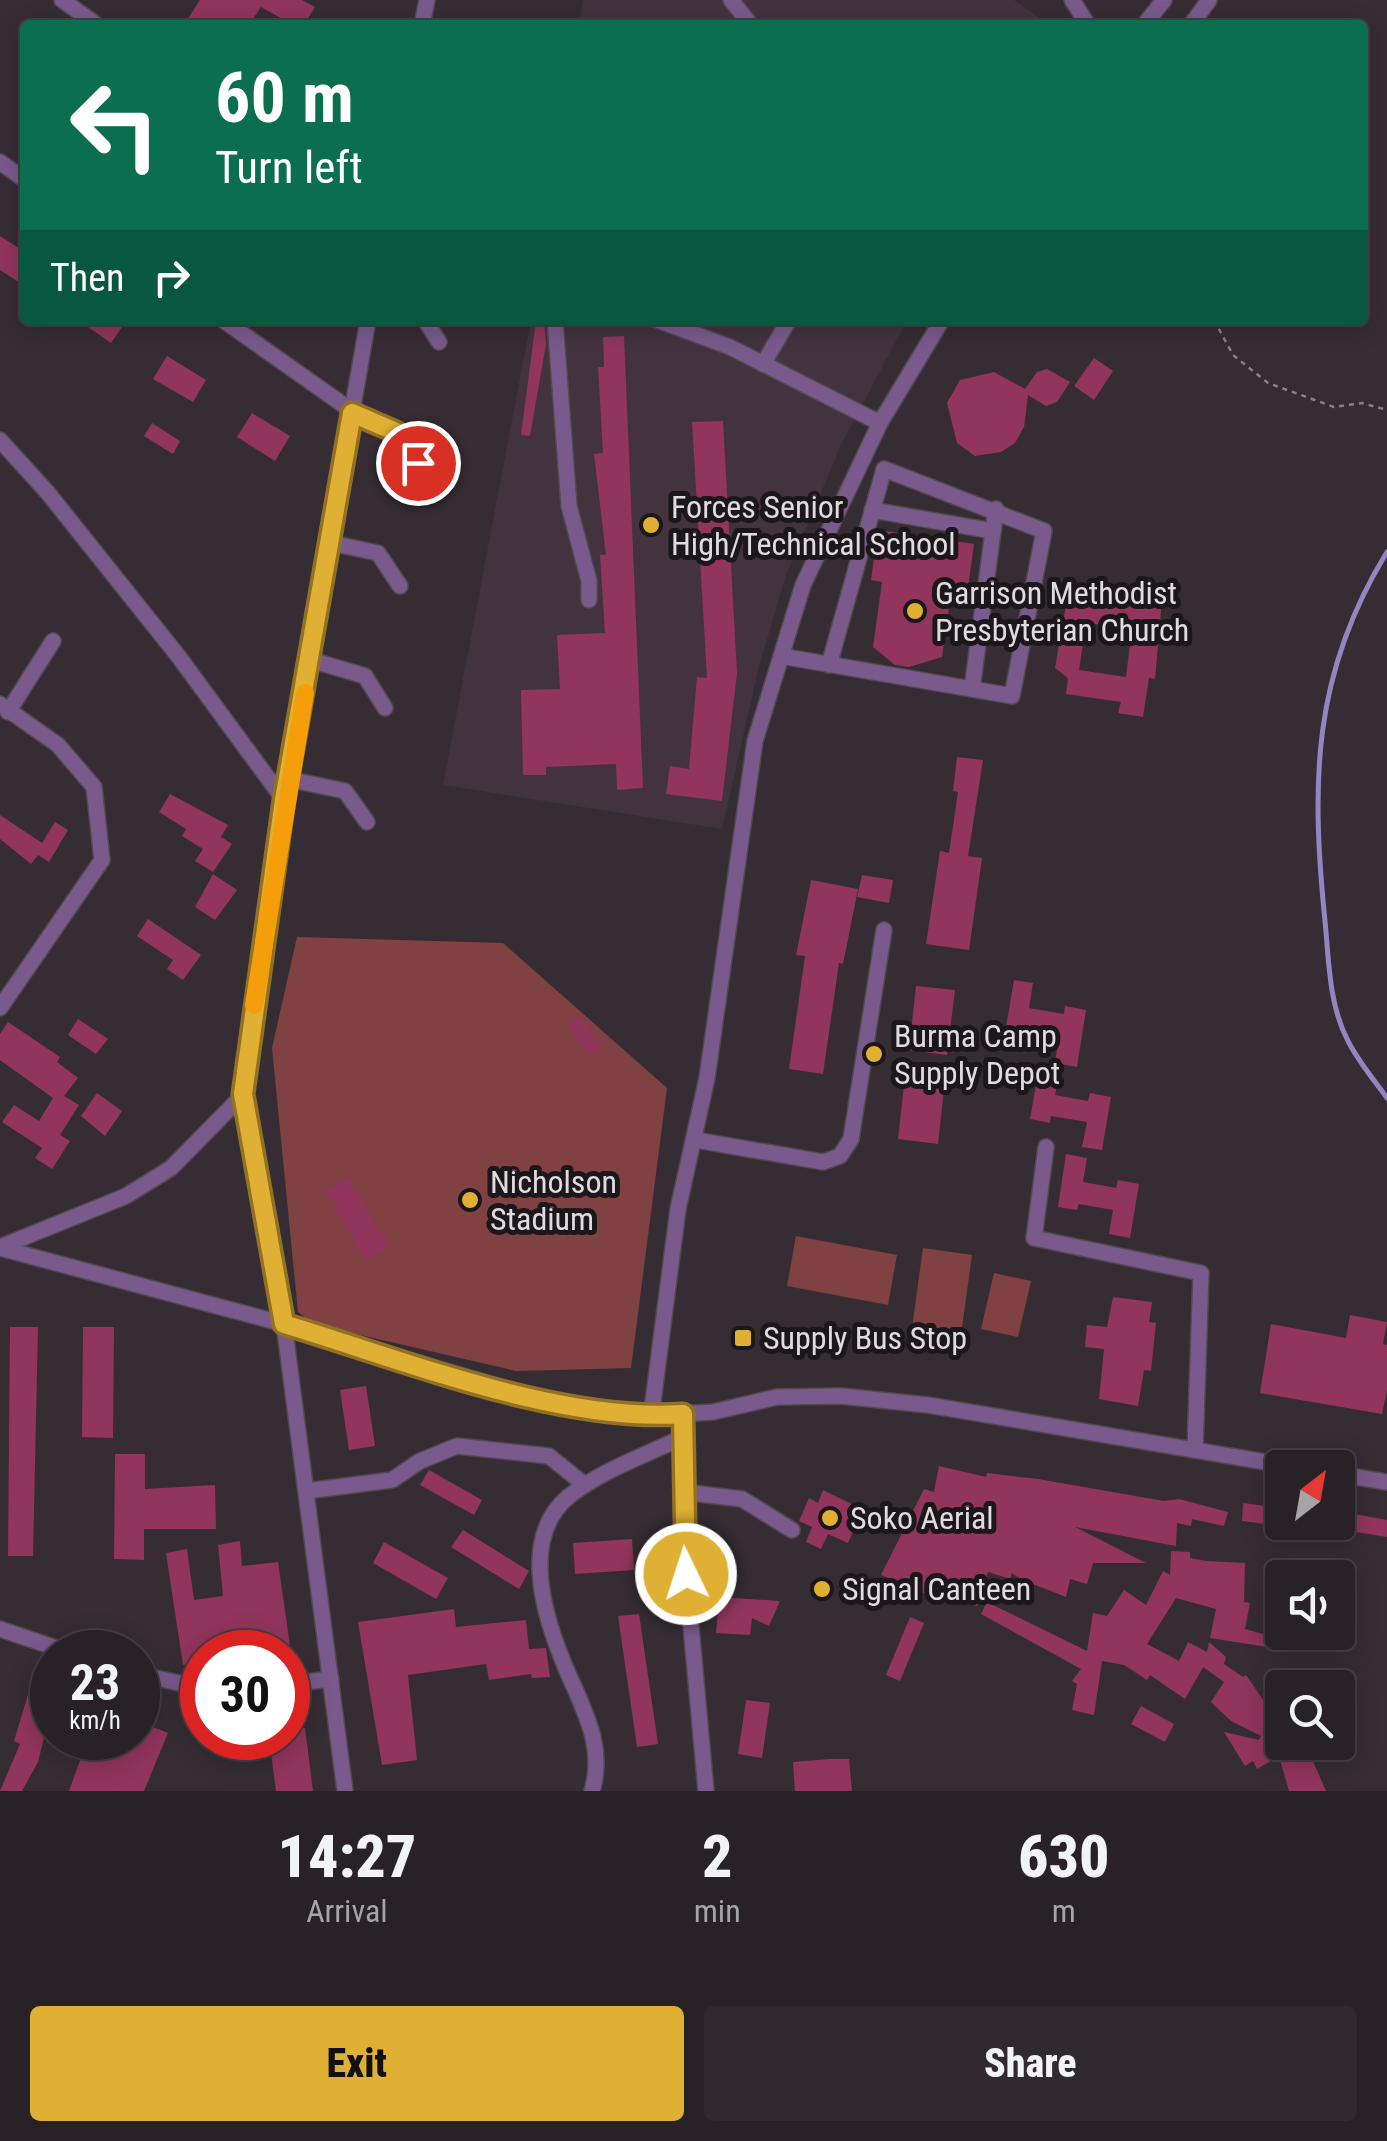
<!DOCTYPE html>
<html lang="en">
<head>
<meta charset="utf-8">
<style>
  :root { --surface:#282227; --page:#302a2f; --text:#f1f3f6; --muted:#a5a4a7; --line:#443f44; --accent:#e0b034 }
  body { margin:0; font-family:"Roboto Condensed",sans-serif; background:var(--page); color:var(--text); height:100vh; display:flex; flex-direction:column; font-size:38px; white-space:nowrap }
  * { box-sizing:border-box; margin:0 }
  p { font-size:32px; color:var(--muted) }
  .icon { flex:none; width:55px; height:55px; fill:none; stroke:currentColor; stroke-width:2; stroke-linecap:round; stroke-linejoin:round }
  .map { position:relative; height:1791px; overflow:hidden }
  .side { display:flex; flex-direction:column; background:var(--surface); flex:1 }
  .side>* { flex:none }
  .top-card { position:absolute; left:20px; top:20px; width:1348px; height:305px; border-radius:10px; box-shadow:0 5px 25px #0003,0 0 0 2px var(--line); background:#0b6e4f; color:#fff; overflow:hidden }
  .needle { width:65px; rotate:31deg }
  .controls { position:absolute; left:1265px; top:1450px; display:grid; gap:20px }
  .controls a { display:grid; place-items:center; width:90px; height:90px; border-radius:10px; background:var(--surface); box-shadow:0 5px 25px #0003,0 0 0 2px var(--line); font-size:50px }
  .speed { position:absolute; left:30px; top:1630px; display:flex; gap:20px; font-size:50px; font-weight:700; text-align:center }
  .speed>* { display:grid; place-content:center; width:130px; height:130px; border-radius:50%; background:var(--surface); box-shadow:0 5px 25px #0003,0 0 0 2px var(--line); line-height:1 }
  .speed small { font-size:25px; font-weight:400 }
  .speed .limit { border:15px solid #d22; background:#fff; color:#111 }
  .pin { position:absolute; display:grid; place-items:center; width:85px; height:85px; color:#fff; margin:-42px; border:5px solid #fff; border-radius:50%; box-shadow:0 2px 10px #0007 }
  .me { position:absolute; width:110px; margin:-55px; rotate:356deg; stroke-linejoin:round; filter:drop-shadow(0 0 8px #0008) }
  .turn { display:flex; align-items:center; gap:35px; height:210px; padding:0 30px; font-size:45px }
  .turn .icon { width:130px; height:130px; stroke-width:2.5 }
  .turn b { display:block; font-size:70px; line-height:85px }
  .then { display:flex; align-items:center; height:95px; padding:0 30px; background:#0003; gap:20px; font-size:38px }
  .eta { display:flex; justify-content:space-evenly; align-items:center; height:170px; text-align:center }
  .eta b { font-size:60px; font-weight:800; line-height:70px }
  .primary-button { display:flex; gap:20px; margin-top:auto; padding:20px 30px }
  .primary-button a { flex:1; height:115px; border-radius:10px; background:var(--accent); color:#111; font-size:40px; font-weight:800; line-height:115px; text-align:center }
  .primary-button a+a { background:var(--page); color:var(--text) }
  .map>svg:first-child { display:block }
  .built { fill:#42333f }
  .green { fill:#804143 }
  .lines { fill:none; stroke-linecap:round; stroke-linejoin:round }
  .stream { stroke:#9285c2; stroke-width:5 }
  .building { fill:#91355c; fill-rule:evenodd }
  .minor-casing { stroke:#51494f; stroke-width:18 }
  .path { stroke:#898187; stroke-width:2.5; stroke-dasharray:5 5; stroke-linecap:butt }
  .minor { stroke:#7a5a8d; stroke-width:15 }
  .route-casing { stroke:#927222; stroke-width:25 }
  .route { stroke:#e0b034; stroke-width:18 }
  .slow { stroke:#f59e0b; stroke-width:18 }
  .poi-dot { fill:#e0b034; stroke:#1b171a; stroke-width:4 }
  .labels { text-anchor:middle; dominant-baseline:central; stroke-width:10; stroke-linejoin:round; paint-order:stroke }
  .poi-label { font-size:32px; fill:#e1dbdf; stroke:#1b171a; text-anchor:start }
</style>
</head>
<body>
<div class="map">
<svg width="1387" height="1791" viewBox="0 0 1387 1791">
  <rect width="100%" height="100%" fill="#362d34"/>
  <!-- built -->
  <g class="built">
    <polygon points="583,0 1014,0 1049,25 579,25"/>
    <polygon points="531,320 907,320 841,445 786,575 759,666 722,829 443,785"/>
  </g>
  <!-- green -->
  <g class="green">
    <polygon points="297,937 503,943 667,1088 631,1368 516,1371 313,1324 298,1312 272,1048"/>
    <polygon points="796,1236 897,1255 888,1305 787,1286"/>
    <polygon points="923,1248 972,1255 961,1335 912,1328"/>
    <polygon points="994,1273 1031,1281 1018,1337 981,1329"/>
  </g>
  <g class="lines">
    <!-- stream -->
    <path class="stream" d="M1387,552c-75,122 -76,231 -62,369 4,41 4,84 23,120 10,20 26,39 39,57"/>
  </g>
  <!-- building -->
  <g class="building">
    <polygon points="200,0 302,0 315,7 304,25 293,25 261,7 249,25 184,25"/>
    <polygon points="0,236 25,252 25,286 0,270"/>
    <polygon points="78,320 127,320 111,343"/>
    <polygon points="536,320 544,320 546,344 530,436 521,435"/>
    <polygon points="624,336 643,788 617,790 616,764 546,767 546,775 523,775 521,690 560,689 557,635 605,633 600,555 606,555 594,454 603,453 598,367 604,367 603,337"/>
    <polygon points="167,356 206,380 193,402 153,379"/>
    <polygon points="1094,358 1113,371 1094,400 1074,386"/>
    <polygon points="1047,369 1070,382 1057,402 1046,406 1028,395 1024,427 1015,443 1001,452 975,456 957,443 947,403 960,380 994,372 1025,389 1037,372"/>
    <polygon points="252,413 290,436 275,461 237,437"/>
    <polygon points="723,421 737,673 722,801 666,794 670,766 689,769 697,677 707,678 692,422"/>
    <polygon points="152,423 180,441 173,454 144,436"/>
    <polygon points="878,530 974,544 967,595 951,593 942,657 909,667 895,665 873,647 882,582 871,580"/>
    <path d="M1068,594l69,9v-7l25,4 -7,79 -6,-1 -6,39 -25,-4 3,-11 -55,-8 2,-16 -13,-10zM1086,623l46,6 -6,48 -47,-7z"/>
    <polygon points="957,757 983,760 968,856 982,858 969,950 926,944 940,851 949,853 958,792 953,791"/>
    <polygon points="170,794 228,825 221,837 232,844 213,872 195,861 203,849 182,836 186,829 159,812"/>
    <polygon points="0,815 42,843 55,822 68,830 49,862 38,855 31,864 0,839"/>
    <polygon points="213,874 237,890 215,920 195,907"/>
    <polygon points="862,875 893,880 889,903 857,897"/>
    <polygon points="811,880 858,889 843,964 839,963 823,1074 789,1069 805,956 796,955"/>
    <polygon points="148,919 201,955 183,980 167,969 173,960 137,936"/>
    <polygon points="1014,980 1033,983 1029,1008 1064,1014 1065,1006 1086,1010 1077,1067 1055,1063 1059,1035 1026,1029 1025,1036 1005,1033"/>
    <polygon points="916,986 955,990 947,1055 909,1050"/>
    <polygon points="580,1017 602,1047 589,1056 567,1026"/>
    <polygon points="78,1019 108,1039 96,1054 68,1035"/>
    <polygon points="8,1022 60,1057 57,1062 78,1078 64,1096 79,1105 60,1135 70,1141 52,1169 35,1158 42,1148 2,1122 14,1105 39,1121 53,1098 0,1060 0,1034"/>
    <polygon points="1039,1067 1060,1070 1055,1095 1088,1101 1090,1093 1111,1097 1102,1150 1082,1147 1087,1122 1051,1116 1050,1123 1030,1119"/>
    <polygon points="905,1076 945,1080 938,1144 898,1139"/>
    <polygon points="97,1093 122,1111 105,1136 81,1116"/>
    <polygon points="1066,1154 1087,1158 1083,1182 1116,1188 1118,1180 1139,1184 1130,1238 1109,1234 1113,1210 1079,1204 1077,1210 1058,1207"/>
    <polygon points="348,1177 389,1247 366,1261 325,1191"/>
    <polygon points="1113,1297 1152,1302 1149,1322 1156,1323 1151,1371 1144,1370 1138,1406 1099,1399 1104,1349 1085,1347 1087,1325 1107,1327"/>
    <polygon points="1350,1315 1387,1322 1383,1344 1387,1345 1387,1391 1382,1414 1260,1393 1271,1324 1346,1338"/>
    <polygon points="10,1327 38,1327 33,1556 8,1556"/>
    <polygon points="83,1327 114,1327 113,1438 82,1437"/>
    <polygon points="366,1386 375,1446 349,1450 340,1390"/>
    <polygon points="115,1454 145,1454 145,1489 215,1485 216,1529 144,1529 144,1560 114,1559"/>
    <polygon points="939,1466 986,1477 987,1473 1038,1479 1164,1501 1179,1499 1228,1512 1224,1526 1192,1519 1191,1526 1177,1523 1176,1546 1075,1527 1146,1563 1093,1563 1087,1584 1070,1579 1066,1597 1033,1584 1031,1587 1012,1573 1010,1579 988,1572 977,1606 954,1599 951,1605 881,1575 924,1489 934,1492"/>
    <polygon points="429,1470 482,1500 474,1515 420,1485"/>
    <polygon points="823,1490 862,1509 848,1543 828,1534 821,1549 806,1542 812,1527 799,1521 809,1498 818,1503"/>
    <polygon points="1243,1503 1282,1508 1282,1526 1242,1521"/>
    <polygon points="1338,1511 1387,1520 1387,1537 1338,1529"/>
    <polygon points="463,1530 529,1571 519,1589 451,1547"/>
    <polygon points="632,1539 634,1570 575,1574 573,1543"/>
    <polygon points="240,1541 242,1566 278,1562 291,1652 202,1652 202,1662 183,1665 166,1553 187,1549 194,1600 223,1596 218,1545"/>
    <polygon points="384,1542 448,1578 436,1599 373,1563"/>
    <polygon points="1171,1551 1190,1552 1190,1558 1206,1561 1245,1563 1244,1602 1250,1603 1245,1629 1295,1643 1293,1651 1210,1638 1216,1609 1176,1598 1147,1644 1179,1661 1188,1642 1207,1652 1209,1642 1226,1657 1224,1664 1243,1677 1246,1675 1275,1717 1282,1713 1282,1742 1302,1742 1294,1748 1305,1743 1326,1791 1289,1791 1279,1756 1257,1769 1253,1761 1245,1766 1224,1732 1259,1740 1261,1736 1231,1721 1211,1702 1224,1682 1203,1667 1185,1699 1150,1675 1147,1680 1124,1665 1102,1661 1094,1715 1072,1710 1077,1684 1072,1681 1081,1669 981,1614 987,1602 1087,1651 1093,1613 1107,1616 1124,1590 1146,1605 1163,1571 1170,1575"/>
    <polygon points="719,1597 780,1601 769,1626 752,1618 750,1635 716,1633"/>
    <polygon points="454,1609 456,1627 526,1620 529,1649 546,1648 550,1677 532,1678 531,1674 489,1680 486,1664 408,1675 417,1760 382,1765 358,1622"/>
    <polygon points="639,1614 658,1744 637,1747 618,1616"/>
    <polygon points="910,1617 924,1623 900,1681 886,1675"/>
    <polygon points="33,1678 52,1684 52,1706 38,1762 22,1791 0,1791 20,1744 14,1741"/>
    <polygon points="746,1700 770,1703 762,1758 738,1754"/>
    <polygon points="1141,1706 1174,1724 1165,1742 1131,1724"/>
    <polygon points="138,1721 168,1733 144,1791 69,1791 88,1738 138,1738"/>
    <polygon points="305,1728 313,1791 276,1791 269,1738 288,1738 288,1730"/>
    <polygon points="830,1759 849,1759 852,1791 795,1791 793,1762"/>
  </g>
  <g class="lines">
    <!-- minor casing -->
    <g class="minor-casing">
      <g id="minor">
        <polyline points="62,0 97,25"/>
        <polyline points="731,0 751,25"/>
        <polyline points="1072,0 1088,25"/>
        <polyline points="422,25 427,0"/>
        <polyline points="1144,25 1164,0"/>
        <polyline points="1191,25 1209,0"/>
        <polyline points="0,162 25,180"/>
        <polyline points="223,320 352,411"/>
        <polyline points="425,320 439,342"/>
        <polyline points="555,320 569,506 589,581 589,600"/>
        <polyline points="657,320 730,347 880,423"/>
        <polyline points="763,364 789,320"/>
        <polyline points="352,413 396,432 419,463"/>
        <polyline points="0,440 48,493 179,657 284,800"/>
        <polyline points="872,510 993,531"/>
        <polyline points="331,543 378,553 400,586"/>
        <path d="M781,656c77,14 154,27 231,40l32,-165 -160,-62 -55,196"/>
        <polyline points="311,660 365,676 385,708"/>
        <polyline points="972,689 996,509"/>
        <polyline points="0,704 58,745 94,787 102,860 0,1008"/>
        <polyline points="8,712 53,641"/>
        <polyline points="288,779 345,791 367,822"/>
        <polyline points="243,1095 284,1324 345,1791"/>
        <polyline points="696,1140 823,1162 840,1156 851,1139 884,930"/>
        <polyline points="1046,1147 1034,1238 1201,1273 1195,1450"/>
        <polyline points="0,1247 126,1196 171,1168 243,1095 284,800 368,320"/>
        <polyline points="0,1248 284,1324 562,1405 626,1417 713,1412 777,1397 841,1396 928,1405 1301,1468"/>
        <polyline points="651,1417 678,1209 707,1078 755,741 803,585 880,423 942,320"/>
        <polyline points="683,1428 683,1538 706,1791"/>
        <polyline points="1338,1474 1387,1482"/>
        <polyline points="306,1491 392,1480 420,1461 457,1446 549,1456 585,1485"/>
        <polyline points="683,1492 742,1499 792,1530"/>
        <polyline points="0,1629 68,1652"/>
        <polyline points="138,1674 202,1688"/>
        <polyline points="288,1684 331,1679"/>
        <path d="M592,1791c11,-38 -2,-68 -17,-102 -25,-54 -61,-146 -7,-192 32,-26 78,-42 115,-60"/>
      </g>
    </g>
    <!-- path -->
    <polyline class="path" points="1214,320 1233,355 1268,383 1334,407 1362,403 1387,410"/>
    <!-- minor -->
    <use href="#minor" class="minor"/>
  </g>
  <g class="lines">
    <!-- route casing -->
    <g class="route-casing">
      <path id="route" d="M418,463l-22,-31 -44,-19 -68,387 -41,294 41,230c119,36 276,99 399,90l3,160"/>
    </g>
    <!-- route -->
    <use href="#route" class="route"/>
    <!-- slow -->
    <polyline class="slow" points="254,1005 305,693"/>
  </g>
  <!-- markers -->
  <g class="poi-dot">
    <circle cx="651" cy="525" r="10"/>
    <circle cx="915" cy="611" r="10"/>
    <circle cx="874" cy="1054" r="10"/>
    <circle cx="470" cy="1200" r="10"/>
    <rect x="733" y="1328" width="20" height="20" rx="5"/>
    <circle cx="830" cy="1518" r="10"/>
    <circle cx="822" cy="1589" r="10"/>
  </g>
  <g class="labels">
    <!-- poi labels -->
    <g class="poi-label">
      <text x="671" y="507">Forces Senior<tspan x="671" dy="37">High/Technical School</tspan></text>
      <text x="935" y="593">Garrison Methodist<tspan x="935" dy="37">Presbyterian Church</tspan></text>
      <text x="894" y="1036">Burma Camp<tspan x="894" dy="37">Supply Depot</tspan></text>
      <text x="490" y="1182">Nicholson<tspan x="490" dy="37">Stadium</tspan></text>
      <text x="763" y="1338">Supply Bus Stop</text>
      <text x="850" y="1518">Soko Aerial</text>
      <text x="842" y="1589">Signal Canteen</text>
    </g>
  </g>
</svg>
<div class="controls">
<a><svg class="needle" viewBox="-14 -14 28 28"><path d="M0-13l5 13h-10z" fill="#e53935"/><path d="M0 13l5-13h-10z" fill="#a5a4a7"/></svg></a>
<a><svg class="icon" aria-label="sound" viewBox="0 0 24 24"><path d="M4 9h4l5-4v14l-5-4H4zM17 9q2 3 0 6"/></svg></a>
<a><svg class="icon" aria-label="search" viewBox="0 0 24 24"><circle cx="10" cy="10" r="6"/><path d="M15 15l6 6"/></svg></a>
</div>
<div class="speed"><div>23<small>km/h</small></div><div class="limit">30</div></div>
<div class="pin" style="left:418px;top:463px;background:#d93025"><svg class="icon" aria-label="arrive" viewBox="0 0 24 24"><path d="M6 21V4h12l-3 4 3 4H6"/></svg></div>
<svg class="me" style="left:686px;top:1574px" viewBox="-20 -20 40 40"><circle r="17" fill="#e0b034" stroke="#fff" stroke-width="3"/><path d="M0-11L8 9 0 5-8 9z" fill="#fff"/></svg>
<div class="top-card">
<div class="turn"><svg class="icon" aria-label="left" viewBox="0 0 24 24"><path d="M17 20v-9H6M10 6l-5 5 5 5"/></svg><div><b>60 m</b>Turn left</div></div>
<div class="then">Then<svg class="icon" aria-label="right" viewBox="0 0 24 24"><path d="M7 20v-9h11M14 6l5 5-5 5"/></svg></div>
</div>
</div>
<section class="side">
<div class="eta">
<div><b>14:27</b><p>Arrival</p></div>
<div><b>2</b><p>min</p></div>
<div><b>630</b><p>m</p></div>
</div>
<div class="primary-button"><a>Exit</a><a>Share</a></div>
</section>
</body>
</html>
